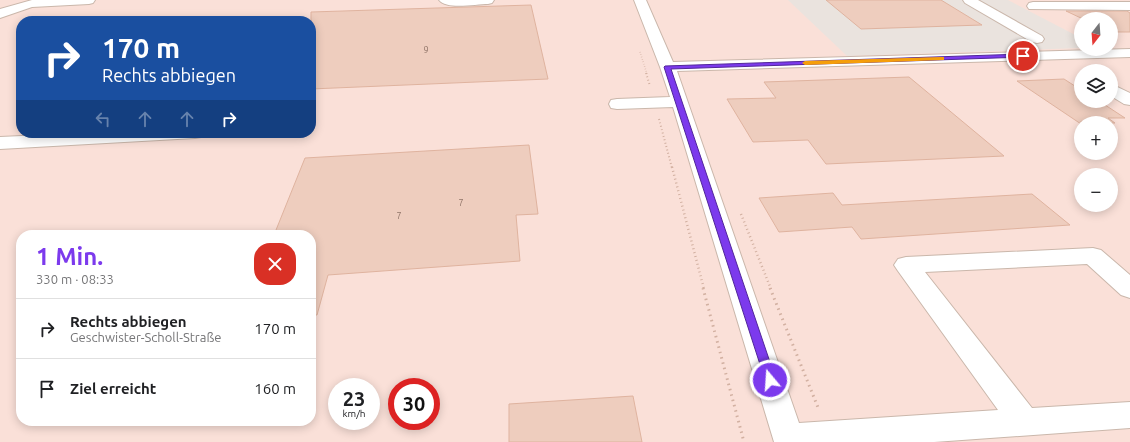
<!DOCTYPE html>
<html lang="de">
<head>
<meta charset="utf-8">
<style>
  :root { --surface:#fff; --page:#f2f2f2; --text:#202124; --muted:#757577; --line:#e0e0e0; --accent:#7c3aed }
  body { margin:0; font-family:Ubuntu,sans-serif; background:var(--page); color:var(--text); height:100vh; display:flex; flex-direction:column; font-size:15px; white-space:nowrap }
  * { box-sizing:border-box; margin:0 }
  p { font-size:13px; color:var(--muted) }
  .icon { flex:none; width:22px; height:22px; fill:none; stroke:currentColor; stroke-width:2; stroke-linecap:round; stroke-linejoin:round }
  .map { position:relative; flex:1; overflow:hidden }
  .side { position:absolute; left:16px; top:230px; width:300px; height:196px; display:flex; flex-direction:column; background:var(--surface); border-radius:16px; box-shadow:0 2px 10px #0003 }
  .side>* { flex:none }
  .banner { position:absolute; left:16px; top:16px; width:300px; height:122px; border-radius:16px; box-shadow:0 2px 10px #0003; background:#1a4fa0; color:#fff; overflow:hidden }
  .needle { width:26px; rotate:197deg }
  .controls { position:absolute; left:1074px; top:12px; display:grid; gap:8px }
  .controls a { display:grid; place-items:center; width:44px; height:44px; border-radius:50%; background:var(--surface); box-shadow:0 2px 10px #0003; font-size:20px }
  .speed { position:absolute; left:328px; top:378px; display:flex; gap:8px; font-size:20px; font-weight:700; text-align:center }
  .speed>* { display:grid; place-content:center; width:52px; height:52px; border-radius:50%; background:var(--surface); box-shadow:0 2px 10px #0003; line-height:1 }
  .speed small { font-size:10px; font-weight:400 }
  .speed .limit { border:6px solid #d22; background:#fff; color:#111 }
  .pin { position:absolute; display:grid; place-items:center; width:34px; height:34px; color:#fff; margin:-17px; border:2px solid #fff; border-radius:50%; box-shadow:0 1px 4px #0007 }
  .me { position:absolute; width:44px; margin:-22px; rotate:342deg; stroke-linejoin:round; filter:drop-shadow(0 0 3px #0008) }
  .turn { display:flex; align-items:center; gap:14px; height:84px; padding:0 20px; font-size:18px }
  .turn .icon { width:52px; height:52px; stroke-width:2.5 }
  .turn b { display:block; font-size:28px; line-height:34px }
  .lanes { display:flex; align-items:center; height:38px; padding:0 20px; background:#0003; justify-content:center; gap:20px; direction:ltr }
  .lanes .off { opacity:.35 }
  .round { display:grid; place-items:center; flex:none; width:42px; height:42px; border-radius:16px; background:var(--page) }
  .headline { display:flex; align-items:center; justify-content:space-between; height:68px; padding:0 20px }
  h1 { font-size:24px; font-weight:700; line-height:30px; color:var(--accent) }
  ul { padding:0; list-style:none }
  li { display:flex; align-items:center; gap:12px; height:60px; padding:0 20px; border-top:1px solid var(--line) }
  li div { flex:1 }
  li b { display:block; font-size:15px }
  li em { font-style:normal }
  .map>svg:first-child { display:block }
  .commercial { fill:#fae0d8; fill-rule:evenodd }
  .industrial { fill:#eae3de }
  .building { fill:#eecdbe; stroke:#dfb39f }
  .lines { fill:none; stroke-linecap:round; stroke-linejoin:round }
  .minor-casing { stroke:#cab7ab; stroke-width:2 }
  .path-far3 { stroke:#d2b0a1; stroke-width:1.5; stroke-dasharray:0.5 2; stroke-linecap:butt }
  .path-far2 { stroke:#d2b0a1; stroke-width:2; stroke-dasharray:1 2.5; stroke-linecap:butt }
  .path-far1 { stroke:#d2b0a1; stroke-width:2.5; stroke-dasharray:1 3; stroke-linecap:butt }
  .path { stroke:#d2b0a1; stroke-width:3; stroke-dasharray:1.5 4; stroke-linecap:butt }
  .minor { fill:#fff; fill-rule:evenodd }
  .route { fill:#7c3aed; stroke:#51269a }
  .slow { fill:#f59e0b }
  .labels { text-anchor:middle; dominant-baseline:central; stroke-width:3; stroke-linejoin:round; paint-order:stroke }
  .number-label { font-size:9px; fill:#907468 }
</style>
</head>
<body>
<div class="map">
<svg width="1130" height="442" viewBox="0 0 1130 442">
  <rect width="100%" height="100%" fill="#faf0e4"/>
  <!-- commercial -->
  <path class="commercial" d="M0,0h1130v442h-1130zM1081,19h30v30h-30zM21,21h290v112h-290zM1081,71h30v30h-30zM1081,123h30v30h-30zM1081,175h30v30h-30zM21,235h290v186h-290zM337,387h34v34h-34zM397,387h34v34h-34z"/>
  <!-- industrial -->
  <polygon class="industrial" points="788,0 1008,0 1081,38 1081,48 847,56"/>
  <!-- building -->
  <g class="building">
    <polygon points="826,0 941,0 982,25 861,29"/>
    <polygon points="531,5 548,79 311,89 311,12"/>
    <polygon points="1066,11 1127,11 1130,13 1130,32 1111,32 1111,19 1083,19"/>
    <polygon points="909,77 1004,156 826,164 808,140 753,142 727,99 776,98 764,82"/>
    <polygon points="1064,79 1081,90 1081,101 1099,101 1125,118 1108,118 1115,123 1084,123 1081,121 1081,124 1017,81"/>
    <polygon points="529,145 538,214 516,215 520,261 328,275 317,315 311,315 311,235 274,235 305,158"/>
    <polygon points="833,193 842,205 1032,194 1070,225 861,239 852,227 779,232 759,198"/>
    <polygon points="633,396 642,442 509,442 509,404"/>
  </g>
  <g class="lines">
    <!-- minor casing -->
    <g class="minor-casing">
      <g id="minor">
        <polygon points="32,0 95,0 93,3 89,4 32,7 0,18 0,9"/>
        <path d="M439,0h55l-2,3 -4,1c-12,0 -42,6 -49,-4z"/>
        <polygon points="634,0 646,0 673,62 1130,49 1130,57 677,71 799,423 998,410 898,271 894,265 898,259 906,257 1093,248 1101,250 1130,275 1130,298 1121,295 1087,264 925,272 1032,408 1130,402 1130,428 934,442 774,442 673,107 617,109 611,108 609,104 611,100 617,99 670,97 660,67"/>
        <polygon points="963,0 978,0 1042,36 1044,39 1042,42 1037,43 1032,42 965,3"/>
        <polygon points="1033,2 1130,2 1130,10 1029,9 1027,6 1029,3"/>
        <polygon points="1111,84 1130,93 1130,105 1124,104 1111,96"/>
        <polygon points="88,133 204,133 201,137 195,138 0,149 0,137"/>
      </g>
    </g>
    <!-- path-far3 -->
    <polyline class="path-far3" points="640,52 647,74"/>
    <!-- path-far2 -->
    <g class="path-far2">
      <polyline points="646,73 650,86"/>
      <polyline points="659,119 672,168"/>
    </g>
    <!-- path-far1 -->
    <g class="path-far1">
      <polyline points="672,167 704,289"/>
      <polyline points="741,214 771,289"/>
    </g>
    <!-- path -->
    <g class="path">
      <polyline points="703,288 744,442"/>
      <polyline points="770,288 819,410"/>
    </g>
    <!-- minor -->
    <use href="#minor" class="minor"/>
  </g>
  <!-- route -->
  <polygon class="route" points="1023,54 1025,55 1025,57 671,69 776,380 774,383 770,385 766,383 664,67 665,66"/>
  <!-- slow -->
  <polygon class="slow" points="941,57 944,57 944,60 805,65 802,63 805,61"/>
  <g class="labels">
    <!-- number labels -->
    <g class="number-label">
      <text x="426" y="50">9</text>
      <text x="461" y="203">7</text>
      <text x="399" y="216">7</text>
    </g>
  </g>
</svg>
<div class="controls">
<a><svg class="needle" viewBox="-14 -14 28 28"><path d="M0-13l5 13h-10z" fill="#e53935"/><path d="M0 13l5-13h-10z" fill="#757577"/></svg></a>
<a><svg class="icon" aria-label="layers" viewBox="0 0 24 24"><path d="M12 4l9 5-9 5-9-5zM3 14l9 5 9-5"/></svg></a>
<a>+</a>
<a>−</a>
</div>
<div class="speed"><div>23<small>km/h</small></div><div class="limit">30</div></div>
<div class="pin" style="left:1023px;top:56px;background:#d93025"><svg class="icon" aria-label="arrive" viewBox="0 0 24 24"><path d="M6 21V4h12l-3 4 3 4H6"/></svg></div>
<svg class="me" style="left:770px;top:380px" viewBox="-20 -20 40 40"><circle r="17" fill="#7c3aed" stroke="#fff" stroke-width="3"/><path d="M0-11L8 9 0 5-8 9z" fill="#fff"/></svg>
<div class="banner">
<div class="turn"><svg class="icon" aria-label="right" viewBox="0 0 24 24"><path d="M7 20v-9h11M14 6l5 5-5 5"/></svg><div><b>170 m</b>Rechts abbiegen</div></div>
<div class="lanes"><svg class="icon off" aria-label="left" viewBox="0 0 24 24"><path d="M17 20v-9H6M10 6l-5 5 5 5"/></svg><svg class="icon off" aria-label="ahead" viewBox="0 0 24 24"><path d="M12 20V5M6 11l6-6 6 6"/></svg><svg class="icon off" aria-label="ahead" viewBox="0 0 24 24"><path d="M12 20V5M6 11l6-6 6 6"/></svg><svg class="icon" aria-label="right" viewBox="0 0 24 24"><path d="M7 20v-9h11M14 6l5 5-5 5"/></svg></div>
</div>
<section class="side">
<div class="headline"><div><h1>1 Min.</h1><p>330 m · 08:33</p></div><a class="round" style="background:#d93025;color:#fff"><svg class="icon" aria-label="close" viewBox="0 0 24 24"><path d="M6 6l12 12M18 6L6 18"/></svg></a></div>
<ul>
<li><svg class="icon" aria-label="right" viewBox="0 0 24 24"><path d="M7 20v-9h11M14 6l5 5-5 5"/></svg><div><b>Rechts abbiegen</b><p>Geschwister-Scholl-Straße</p></div><em>170 m</em></li>
<li><svg class="icon" aria-label="arrive" viewBox="0 0 24 24"><path d="M6 21V4h12l-3 4 3 4H6"/></svg><div><b>Ziel erreicht</b></div><em>160 m</em></li>
</ul>
</section>
</div>
</body>
</html>
